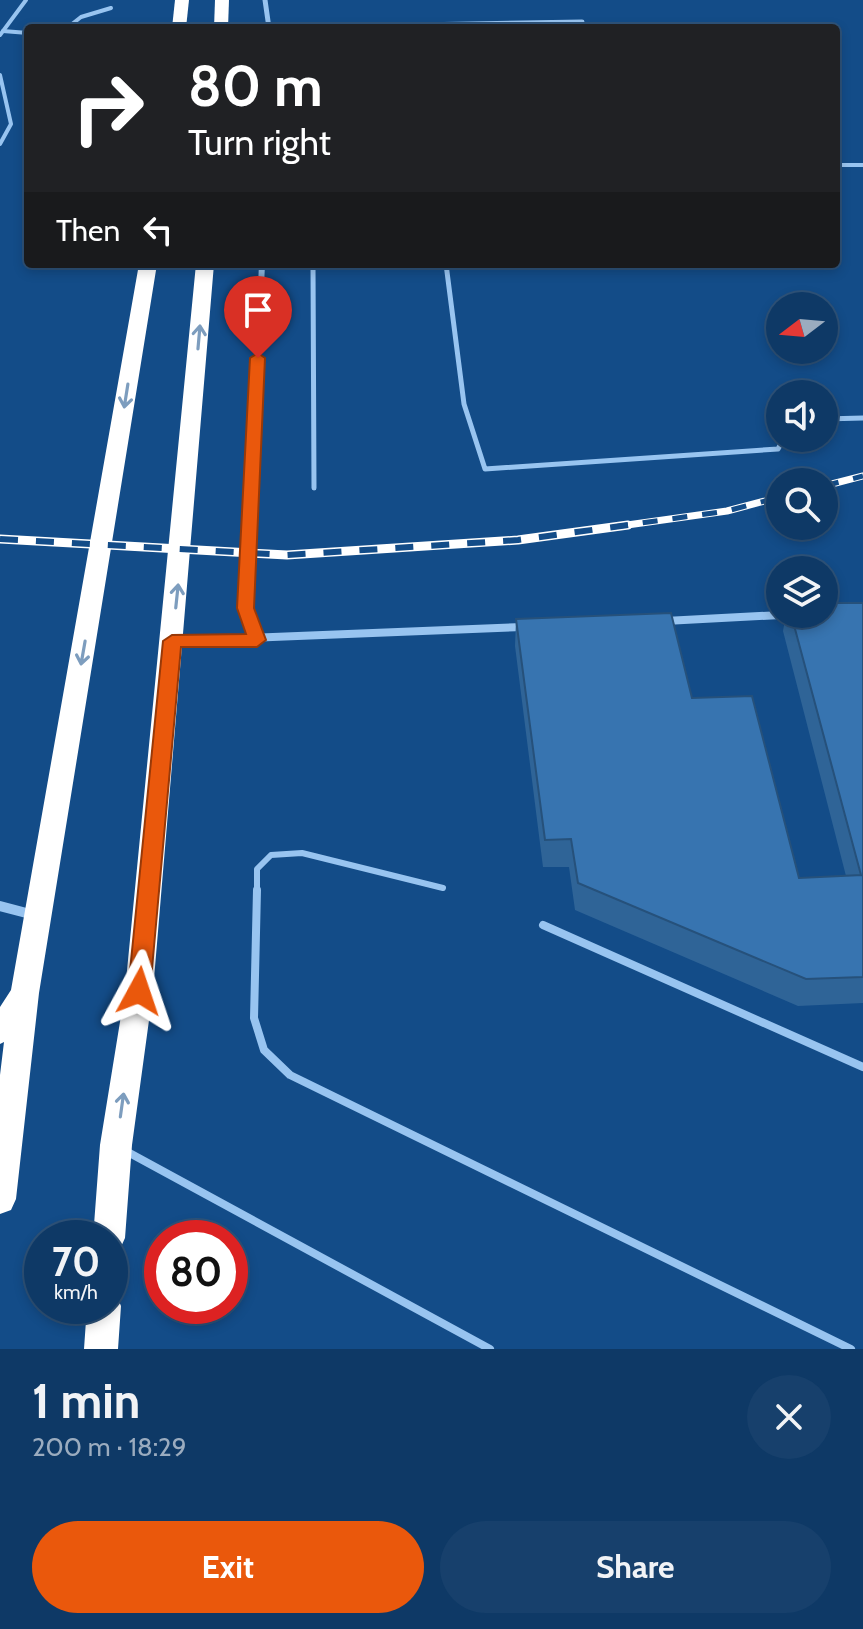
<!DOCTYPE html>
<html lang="en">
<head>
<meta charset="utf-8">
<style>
  :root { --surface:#0e3966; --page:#17406c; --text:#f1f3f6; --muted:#9bacbf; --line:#2e537a; --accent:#ea580c }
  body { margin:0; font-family:Cabin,sans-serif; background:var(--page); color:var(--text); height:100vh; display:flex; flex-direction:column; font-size:30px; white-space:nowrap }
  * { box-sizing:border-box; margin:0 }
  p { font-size:26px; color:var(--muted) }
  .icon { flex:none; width:44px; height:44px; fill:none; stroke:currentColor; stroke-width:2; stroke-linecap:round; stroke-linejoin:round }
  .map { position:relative; height:1349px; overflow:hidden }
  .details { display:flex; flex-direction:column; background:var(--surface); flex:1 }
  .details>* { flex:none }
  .hud { position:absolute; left:24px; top:24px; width:816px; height:244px; border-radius:8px; box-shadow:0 4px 12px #0003,0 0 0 2px var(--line); background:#202124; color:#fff; overflow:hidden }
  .needle { width:52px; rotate:254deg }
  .buttons { position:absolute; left:766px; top:292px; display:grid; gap:16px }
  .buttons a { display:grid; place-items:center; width:72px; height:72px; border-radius:50%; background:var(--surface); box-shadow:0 4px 12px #0003,0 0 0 2px var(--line); font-size:40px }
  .speed { position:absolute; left:24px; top:1220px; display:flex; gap:16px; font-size:40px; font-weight:700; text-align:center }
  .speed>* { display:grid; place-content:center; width:104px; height:104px; border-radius:50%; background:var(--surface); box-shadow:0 4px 12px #0003,0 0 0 2px var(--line); line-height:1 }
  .speed small { font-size:20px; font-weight:400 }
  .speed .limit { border:12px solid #d22; background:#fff; color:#111 }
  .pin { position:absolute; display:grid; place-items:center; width:68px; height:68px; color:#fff; margin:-82px -34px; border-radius:50% 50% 50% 0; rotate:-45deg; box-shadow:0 0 8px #0007 }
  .pin .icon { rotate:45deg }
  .me { position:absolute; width:88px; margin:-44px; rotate:5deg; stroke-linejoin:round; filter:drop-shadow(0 0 6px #0008) }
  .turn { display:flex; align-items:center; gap:28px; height:168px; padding:0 32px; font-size:36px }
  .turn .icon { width:104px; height:104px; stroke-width:2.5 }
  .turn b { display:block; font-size:56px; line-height:68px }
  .then { display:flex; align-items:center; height:76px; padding:0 32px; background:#0003; gap:16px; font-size:30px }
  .round { display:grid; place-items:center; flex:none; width:84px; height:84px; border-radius:42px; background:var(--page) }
  .summary { display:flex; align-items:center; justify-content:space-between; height:136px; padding:0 32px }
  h1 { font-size:48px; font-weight:700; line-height:60px }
  .button { display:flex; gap:16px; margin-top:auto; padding:16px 32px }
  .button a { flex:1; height:92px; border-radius:48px; background:var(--accent); color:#fff; font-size:32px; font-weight:700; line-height:92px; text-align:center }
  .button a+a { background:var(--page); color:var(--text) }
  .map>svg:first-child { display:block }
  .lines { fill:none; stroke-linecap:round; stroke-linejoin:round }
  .lane-far3 { stroke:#98c4f0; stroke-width:4 }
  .lane-far2 { stroke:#98c4f0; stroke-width:5 }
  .lane-far1 { stroke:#98c4f0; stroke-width:6 }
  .lane { stroke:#98c4f0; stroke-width:8 }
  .street-far3 { stroke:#98c4f0; stroke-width:5 }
  .street-far2 { stroke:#98c4f0; stroke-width:6 }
  .street-far1 { stroke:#98c4f0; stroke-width:8 }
  .street { stroke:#98c4f0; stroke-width:10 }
  .highway { fill:#fff; fill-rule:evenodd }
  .rail-far1-casing { stroke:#fff; stroke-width:7 }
  .rail-casing { stroke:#fff; stroke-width:9 }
  .rail-far1 { stroke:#134c88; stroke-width:5; stroke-dasharray:15; stroke-linecap:butt }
  .rail { stroke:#134c88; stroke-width:6; stroke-dasharray:18; stroke-linecap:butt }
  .wall { fill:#2f6497 }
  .building { fill:#3774b0; stroke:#26517b; stroke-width:2 }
  .oneway { stroke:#7d9dbe }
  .route { fill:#ea580c; stroke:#983908; stroke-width:2 }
</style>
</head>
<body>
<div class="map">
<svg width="863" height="1349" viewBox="0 0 863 1349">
  <rect width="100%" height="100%" fill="#134c88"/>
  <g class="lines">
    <!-- lane-far3 -->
    <g class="lane-far3">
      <polyline points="67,28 81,17 111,8"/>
      <polyline points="3,31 28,33"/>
      <polyline points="0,35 26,0"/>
      <polyline points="0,75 11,124 0,144"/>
      <polyline points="836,165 863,165"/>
    </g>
    <!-- lane-far2 -->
    <g class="lane-far2">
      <polyline points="313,264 314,488"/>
      <polyline points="446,264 464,404 485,469 778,449 784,438"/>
      <polyline points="824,419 863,418"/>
    </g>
    <!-- lane-far1 -->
    <polyline class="lane-far1" points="257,892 257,869 271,855 302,853 443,888"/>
    <!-- lane -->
    <g class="lane">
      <polyline points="257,890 254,1018 264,1050 290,1075 851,1349"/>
      <polyline points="543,925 863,1067"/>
      <polyline points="124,1150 490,1349"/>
    </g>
    <!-- street-far3 -->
    <g class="street-far3">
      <polyline points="265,0 269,28"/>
      <polyline points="258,28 582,22"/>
    </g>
    <!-- street-far2 -->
    <polyline class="street-far2" points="250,527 262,264"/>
    <!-- street-far1 -->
    <g class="street-far1">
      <polyline points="250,525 246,608 257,640"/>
      <polyline points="665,621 800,614"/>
      <polyline points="173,641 523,627"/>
    </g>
    <!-- street -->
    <polyline class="street" points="0,906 34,915"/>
    <!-- highway -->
    <g class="highway">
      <polygon points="175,0 189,0 186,28 172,28"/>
      <polygon points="215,0 229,0 228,28 214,28"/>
      <polygon points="139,264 157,264 39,993 16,1199 11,1210 0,1214 0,1075 4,1042 0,1044 0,1007 11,990"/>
      <polygon points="196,264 214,264 153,991 132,1145 125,1238 120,1249 110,1253 110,1238 93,1238 100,1145 125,991"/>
      <polygon points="110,1292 116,1294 121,1306 118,1349 84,1349 87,1306 110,1306"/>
    </g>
    <!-- rail-far1 casing -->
    <g class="rail-far1-casing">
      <g id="rail-far1">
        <polyline points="824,486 863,476"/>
        <polyline points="613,527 727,511 780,497"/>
      </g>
    </g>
    <!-- rail casing -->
    <g class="rail-casing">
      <polyline id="rail" points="0,539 287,555 518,540 628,525"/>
    </g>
    <!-- rail-far1 -->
    <use href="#rail-far1" class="rail-far1"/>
    <!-- rail -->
    <use href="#rail" class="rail"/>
  </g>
  <!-- wall -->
  <polygon class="wall" points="863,603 863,1003 798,1006 575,910 569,867 543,867 515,646 516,619 692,698 799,878 846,876 783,631 786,614 824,614"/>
  <!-- building -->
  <polygon class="building" points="824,603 863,603 863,977 806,979 578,883 571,839 545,840 516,619 671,613 692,698 752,696 799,878 861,875 791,614 824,614"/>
  <!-- one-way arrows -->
  <defs><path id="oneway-shaft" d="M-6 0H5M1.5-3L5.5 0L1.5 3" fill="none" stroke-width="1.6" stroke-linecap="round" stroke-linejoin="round" transform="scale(2)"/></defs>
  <g class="oneway">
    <use href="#oneway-shaft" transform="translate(199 337) rotate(-85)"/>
    <use href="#oneway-shaft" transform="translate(126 396) rotate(99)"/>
    <use href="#oneway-shaft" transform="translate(177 596) rotate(-84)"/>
    <use href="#oneway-shaft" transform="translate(83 653) rotate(100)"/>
    <use href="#oneway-shaft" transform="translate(122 1105) rotate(-82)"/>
  </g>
  <!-- route -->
  <polygon class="route" points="258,353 265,358 254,608 266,640 257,647 181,647 150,991 147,997 131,997 128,991 163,641 172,635 246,634 237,608 250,358"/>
</svg>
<div class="buttons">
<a><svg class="needle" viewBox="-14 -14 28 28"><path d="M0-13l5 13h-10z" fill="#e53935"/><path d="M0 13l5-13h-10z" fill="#9bacbf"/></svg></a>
<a><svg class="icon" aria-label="sound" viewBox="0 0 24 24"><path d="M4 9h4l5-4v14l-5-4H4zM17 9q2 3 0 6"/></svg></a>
<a><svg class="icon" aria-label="search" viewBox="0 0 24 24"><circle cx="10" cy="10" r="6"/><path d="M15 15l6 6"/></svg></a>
<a><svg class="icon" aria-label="layers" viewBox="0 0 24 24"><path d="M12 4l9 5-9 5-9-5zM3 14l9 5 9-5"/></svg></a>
</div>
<div class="speed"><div>70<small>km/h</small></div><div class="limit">80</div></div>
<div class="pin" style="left:258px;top:358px;background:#d93025"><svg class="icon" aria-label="arrive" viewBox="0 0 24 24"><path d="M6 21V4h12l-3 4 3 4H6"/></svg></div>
<svg class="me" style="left:139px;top:991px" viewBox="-20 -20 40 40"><path d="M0-17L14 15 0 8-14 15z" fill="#ea580c" stroke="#fff" stroke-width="4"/></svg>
<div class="hud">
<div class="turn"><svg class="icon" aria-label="right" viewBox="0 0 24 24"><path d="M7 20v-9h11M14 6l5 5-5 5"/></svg><div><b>80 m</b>Turn right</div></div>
<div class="then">Then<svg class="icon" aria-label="left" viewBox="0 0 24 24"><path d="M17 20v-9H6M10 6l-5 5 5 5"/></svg></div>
</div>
</div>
<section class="details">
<div class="summary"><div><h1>1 min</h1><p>200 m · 18:29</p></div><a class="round"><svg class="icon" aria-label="close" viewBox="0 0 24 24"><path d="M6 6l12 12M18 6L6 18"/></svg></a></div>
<div class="button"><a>Exit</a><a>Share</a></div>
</section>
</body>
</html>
